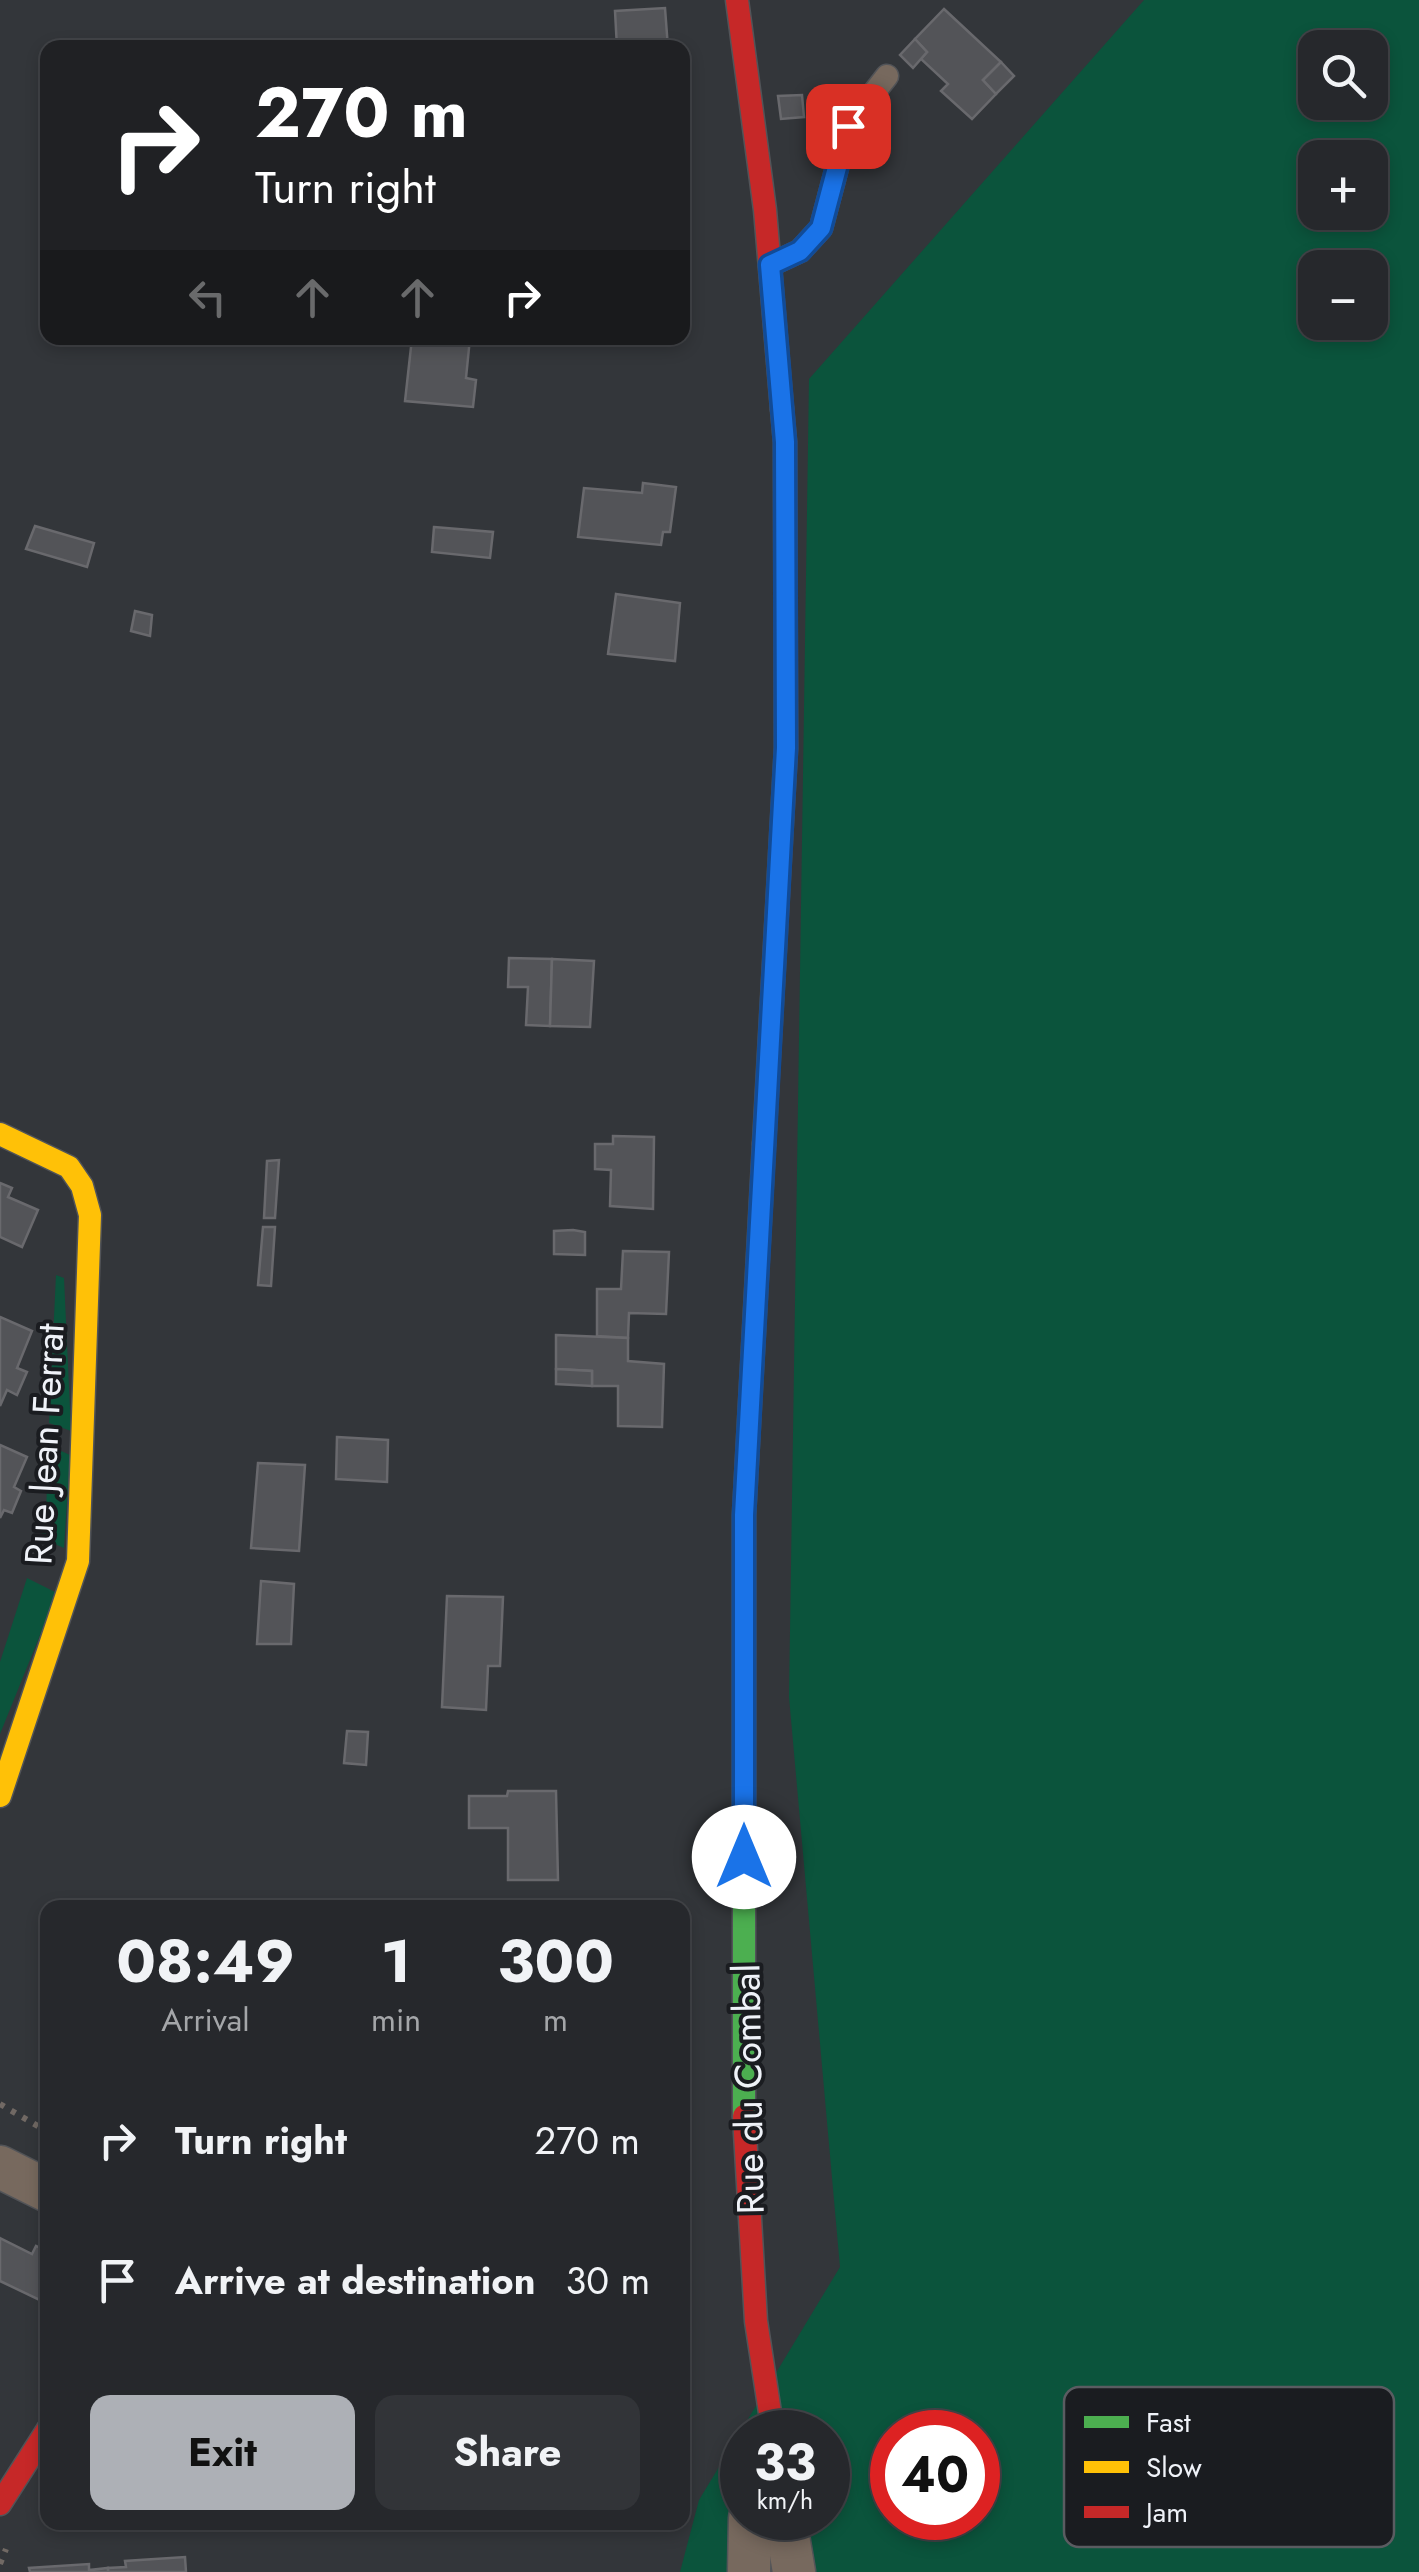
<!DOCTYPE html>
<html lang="en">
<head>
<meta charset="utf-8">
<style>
  :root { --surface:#26282c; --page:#323438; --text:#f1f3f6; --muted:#a4a6a9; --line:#424448; --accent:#adb0b6 }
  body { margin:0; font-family:Jost,sans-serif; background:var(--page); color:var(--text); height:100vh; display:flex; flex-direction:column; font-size:38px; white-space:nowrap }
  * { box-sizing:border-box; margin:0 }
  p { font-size:32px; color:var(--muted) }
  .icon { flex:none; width:55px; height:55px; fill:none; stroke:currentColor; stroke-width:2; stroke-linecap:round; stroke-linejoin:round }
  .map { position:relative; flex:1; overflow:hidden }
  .side { position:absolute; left:40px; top:1900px; width:650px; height:630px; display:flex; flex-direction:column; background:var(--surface); border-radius:20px; box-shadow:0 5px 15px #0003,0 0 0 2px var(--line) }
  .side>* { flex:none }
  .guide { position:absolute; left:40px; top:40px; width:650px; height:305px; border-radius:20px; box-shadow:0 5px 15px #0003,0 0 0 2px var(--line); background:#202124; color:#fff; overflow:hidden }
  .fabs { position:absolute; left:1298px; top:30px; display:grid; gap:20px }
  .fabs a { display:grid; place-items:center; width:90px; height:90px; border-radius:20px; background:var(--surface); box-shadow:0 5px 15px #0003,0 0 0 2px var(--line); font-size:50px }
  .speed { position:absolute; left:720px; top:2410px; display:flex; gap:20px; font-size:50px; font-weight:700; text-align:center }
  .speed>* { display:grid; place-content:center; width:130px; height:130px; border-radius:50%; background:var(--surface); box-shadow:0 5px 15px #0003,0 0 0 2px var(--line); line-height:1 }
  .speed small { font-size:25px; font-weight:400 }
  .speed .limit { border:15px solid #d22; background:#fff; color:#111 }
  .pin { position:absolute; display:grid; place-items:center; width:85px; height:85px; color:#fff; margin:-42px; border-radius:20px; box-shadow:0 5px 15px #0006 }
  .me { position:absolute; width:110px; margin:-55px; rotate:0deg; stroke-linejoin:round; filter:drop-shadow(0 0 8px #0008) }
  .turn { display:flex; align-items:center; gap:35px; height:210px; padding:0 50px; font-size:45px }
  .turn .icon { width:130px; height:130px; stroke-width:2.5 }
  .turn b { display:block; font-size:70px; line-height:85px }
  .lanes { display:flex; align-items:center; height:95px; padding:0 50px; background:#0003; justify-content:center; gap:50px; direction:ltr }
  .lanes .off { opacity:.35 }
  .eta { display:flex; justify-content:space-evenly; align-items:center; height:170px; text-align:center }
  .eta b { font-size:60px; font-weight:700; line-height:70px }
  .cta { display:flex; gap:20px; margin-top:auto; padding:20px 50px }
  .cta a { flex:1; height:115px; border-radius:20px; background:var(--accent); color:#111; font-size:40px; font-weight:700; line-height:115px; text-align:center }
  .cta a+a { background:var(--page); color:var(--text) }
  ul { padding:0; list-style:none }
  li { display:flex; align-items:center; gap:30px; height:140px; padding:0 50px }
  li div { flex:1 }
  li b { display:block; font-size:38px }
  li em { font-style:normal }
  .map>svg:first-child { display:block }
  .green { fill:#0b543c; fill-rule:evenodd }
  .building { fill:#535458; stroke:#69696d; stroke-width:2.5 }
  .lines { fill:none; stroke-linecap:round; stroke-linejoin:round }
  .lane-casing { stroke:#525458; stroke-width:25 }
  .street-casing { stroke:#525458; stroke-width:45 }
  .fast-casing { stroke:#525458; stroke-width:25 }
  .slow-casing { stroke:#525458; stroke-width:25 }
  .jam-casing { stroke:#525458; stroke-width:25 }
  .path { stroke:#716964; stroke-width:6; stroke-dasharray:5 8; stroke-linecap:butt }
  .lane { stroke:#77695e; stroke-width:22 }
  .street { stroke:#77695e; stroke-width:42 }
  .fast { stroke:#4caf50; stroke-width:22 }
  .slow { stroke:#ffc107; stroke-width:22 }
  .jam { stroke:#c62828; stroke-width:22 }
  .route-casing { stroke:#114b97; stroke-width:25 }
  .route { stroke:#1a73e8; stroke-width:18 }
  .labels { text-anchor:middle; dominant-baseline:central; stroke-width:8; stroke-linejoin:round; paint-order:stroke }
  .street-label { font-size:38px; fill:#eff2f8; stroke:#1a1c20 }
  .key { fill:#1a1c20; stroke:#5a5c61; stroke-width:2.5 }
  .key-label { font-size:28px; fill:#eff2f8 }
</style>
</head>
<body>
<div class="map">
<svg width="1419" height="2572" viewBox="0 0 1419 2572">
  <rect width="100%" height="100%" fill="#33363a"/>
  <!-- green -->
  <g class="green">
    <path d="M1144,0h275v2572h-739l19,-72 141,-233 -51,-570 20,-1318zM1315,48h55v54h-55zM1315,158h55v54h-55zM1315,268h55v54h-55zM742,2432h86v86h-86zM892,2432h86v86h-86z"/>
    <polygon points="56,1275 64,1278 71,1431 49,1423"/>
    <polygon points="48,1445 70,1455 64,1548 41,1538 46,1518"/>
    <polygon points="27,1578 57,1593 0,1734 0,1662"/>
  </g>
  <!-- building -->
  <g class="building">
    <polygon points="665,8 668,48 617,48 615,11"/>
    <polygon points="944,9 1001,62 983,80 996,94 972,119 941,91 948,84 921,59 927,52 915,39"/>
    <polygon points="915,39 927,52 913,68 900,55"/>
    <polygon points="1001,62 1014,76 996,94 983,80"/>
    <polygon points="802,95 804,117 781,119 778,96"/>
    <polygon points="412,338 470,338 466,378 476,380 473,407 405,401"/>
    <polygon points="643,483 676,487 670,532 663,532 661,545 578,537 584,488 642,493"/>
    <polygon points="35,526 94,543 87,567 26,549"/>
    <polygon points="434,527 493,532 490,558 432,552"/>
    <polygon points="616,594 680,603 675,661 608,654"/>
    <polygon points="135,611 152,615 150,636 131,631"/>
    <polygon points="509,958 552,959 550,1026 526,1025 528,987 508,987"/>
    <polygon points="552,959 594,961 590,1027 550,1026"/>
    <polygon points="613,1136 654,1137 653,1209 610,1206 611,1170 595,1169 595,1144 613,1144"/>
    <polygon points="279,1160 275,1218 264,1218 267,1161"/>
    <polygon points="0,1183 12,1188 8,1197 38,1210 22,1247 0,1237"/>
    <polygon points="263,1227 275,1227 271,1286 258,1285"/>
    <polygon points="573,1230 585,1232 585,1255 554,1254 554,1231"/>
    <polygon points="623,1251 669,1252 666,1314 629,1313 628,1338 597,1336 597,1289 621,1289"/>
    <polygon points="0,1317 32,1331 17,1368 27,1372 17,1395 7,1390 0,1406"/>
    <polygon points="556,1335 628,1338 628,1361 664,1364 662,1427 618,1426 618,1386 592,1386 592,1371 556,1369"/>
    <polygon points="556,1369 592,1371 592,1386 556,1384"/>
    <polygon points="337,1437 388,1440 387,1482 336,1479"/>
    <polygon points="0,1445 27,1457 14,1487 21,1491 12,1513 4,1510 0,1518"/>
    <polygon points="258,1463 305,1465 299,1551 251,1548"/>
    <polygon points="261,1581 294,1584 291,1644 257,1644"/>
    <polygon points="447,1596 503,1597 500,1666 488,1666 486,1710 442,1707"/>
    <polygon points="347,1731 368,1732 366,1765 344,1763"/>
    <polygon points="508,1791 556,1791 558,1880 508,1880 508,1828 469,1828 469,1796 507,1796"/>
    <polygon points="0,2238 32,2254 36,2246 48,2252 48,2304 0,2281"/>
    <polygon points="185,2557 186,2572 108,2572 108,2568 126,2567 125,2561"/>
    <polygon points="89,2564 89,2570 108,2568 108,2572 30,2572 29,2568"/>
  </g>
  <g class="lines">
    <!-- lane casing -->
    <g class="lane-casing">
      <polyline id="lane" points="770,265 800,251 821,228 848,126 887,76"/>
    </g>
    <!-- street casing -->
    <g class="street-casing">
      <g id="street">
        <polyline points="0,2167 48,2191"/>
        <polyline points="785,2518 794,2572"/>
        <polyline points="749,2572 750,2518"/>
      </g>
    </g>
    <!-- fast casing -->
    <g class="fast-casing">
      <polyline id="fast" points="744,2116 744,1515 764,1144"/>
    </g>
    <!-- slow casing -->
    <g class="slow-casing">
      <g id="slow">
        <polyline points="0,1134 69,1167 82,1186 90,1215 78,1561 0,1796"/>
        <polyline points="764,1144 786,748 785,442 782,409"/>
      </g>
    </g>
    <!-- jam casing -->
    <g class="jam-casing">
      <g id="jam">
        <polyline points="737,0 765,210 782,409"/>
        <polyline points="744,2116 756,2321 773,2432"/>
        <polyline points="0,2504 48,2429"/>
      </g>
    </g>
    <!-- path -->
    <g class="path">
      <polyline points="0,2104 48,2132"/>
      <polyline points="0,2564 6,2549"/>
    </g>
    <!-- lane -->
    <use href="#lane" class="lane"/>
    <!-- street -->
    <use href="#street" class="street"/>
    <!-- fast -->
    <use href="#fast" class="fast"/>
    <!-- slow -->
    <use href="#slow" class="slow"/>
    <!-- jam -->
    <use href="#jam" class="jam"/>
  </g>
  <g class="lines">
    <!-- route casing -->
    <g class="route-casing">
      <polyline id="route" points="744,1857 744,1515 786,748 785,442 770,265 800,251 821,228 848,126"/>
    </g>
    <!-- route -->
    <use href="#route" class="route"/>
  </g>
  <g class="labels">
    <!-- street labels -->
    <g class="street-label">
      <text transform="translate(44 1444) rotate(-87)">Rue Jean Ferrat</text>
      <text transform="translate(748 2089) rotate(-91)">Rue du Combal</text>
    </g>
  </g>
  <!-- legend -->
  <rect x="1064" y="2387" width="330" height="160" rx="15" class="key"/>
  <rect x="1084" y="2416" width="45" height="12" fill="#4caf50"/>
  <rect x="1084" y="2461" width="45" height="12" fill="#ffc107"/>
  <rect x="1084" y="2506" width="45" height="12" fill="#c62828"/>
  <g class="key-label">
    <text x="1146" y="2432">Fast</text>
    <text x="1146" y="2477">Slow</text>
    <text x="1146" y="2522">Jam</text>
  </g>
</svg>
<div class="fabs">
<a><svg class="icon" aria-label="search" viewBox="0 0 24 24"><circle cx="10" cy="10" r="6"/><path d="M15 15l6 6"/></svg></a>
<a>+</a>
<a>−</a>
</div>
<div class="speed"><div>33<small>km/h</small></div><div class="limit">40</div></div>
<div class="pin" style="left:848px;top:126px;background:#d93025"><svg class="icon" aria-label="arrive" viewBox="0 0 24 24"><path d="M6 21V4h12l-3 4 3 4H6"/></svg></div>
<svg class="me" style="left:744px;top:1857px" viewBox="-20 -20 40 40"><circle r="19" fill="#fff"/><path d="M0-13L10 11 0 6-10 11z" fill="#1a73e8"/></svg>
<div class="guide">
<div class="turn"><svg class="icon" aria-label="right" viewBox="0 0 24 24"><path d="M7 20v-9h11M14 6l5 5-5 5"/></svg><div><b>270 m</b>Turn right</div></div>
<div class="lanes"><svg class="icon off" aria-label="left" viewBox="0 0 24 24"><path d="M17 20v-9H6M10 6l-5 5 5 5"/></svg><svg class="icon off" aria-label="ahead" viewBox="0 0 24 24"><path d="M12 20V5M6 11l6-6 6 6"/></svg><svg class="icon off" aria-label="ahead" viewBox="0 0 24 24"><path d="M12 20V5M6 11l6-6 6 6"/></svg><svg class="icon" aria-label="right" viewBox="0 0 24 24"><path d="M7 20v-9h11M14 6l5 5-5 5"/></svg></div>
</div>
<section class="side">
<div class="eta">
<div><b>08:49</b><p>Arrival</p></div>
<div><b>1</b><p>min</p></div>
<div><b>300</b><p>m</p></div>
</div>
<ul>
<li><svg class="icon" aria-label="right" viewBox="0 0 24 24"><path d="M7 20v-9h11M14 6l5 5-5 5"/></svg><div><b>Turn right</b></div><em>270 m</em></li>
<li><svg class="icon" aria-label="arrive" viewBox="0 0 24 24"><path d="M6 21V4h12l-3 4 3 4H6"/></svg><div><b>Arrive at destination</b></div><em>30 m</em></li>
</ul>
<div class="cta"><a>Exit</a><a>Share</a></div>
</section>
</div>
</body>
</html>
